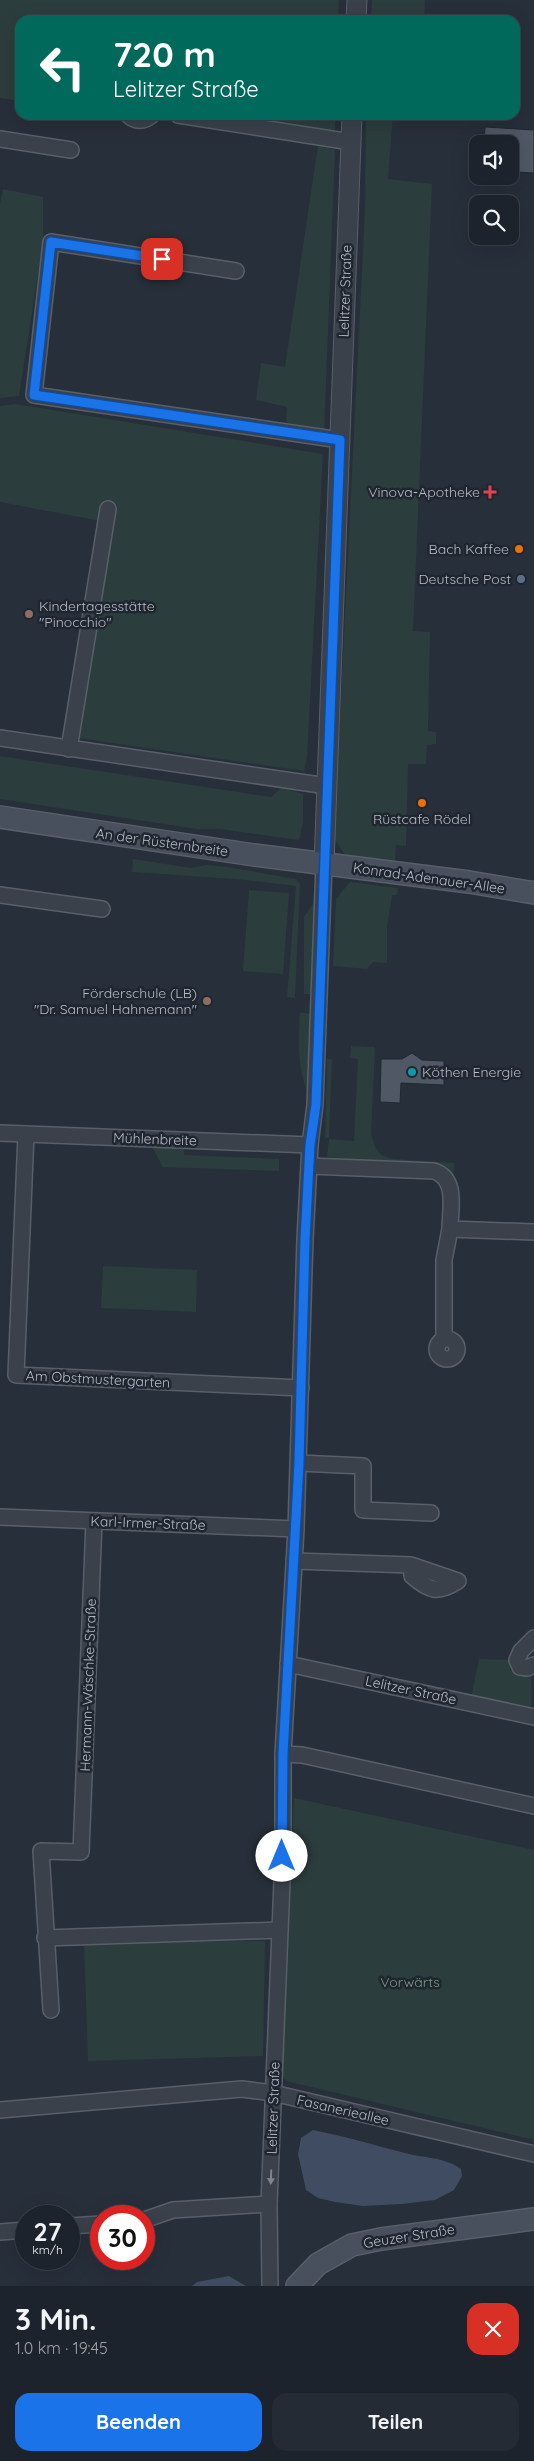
<!DOCTYPE html>
<html lang="de">
<head>
<meta charset="utf-8">
<style>
  :root { --surface:#1d232c; --page:#252b34; --text:#f1f3f6; --muted:#a0a4a9; --line:#3b4048; --accent:#1a73e8 }
  body { margin:0; font-family:Quicksand,sans-serif; background:var(--page); color:var(--text); height:100vh; display:flex; flex-direction:column; font-size:19px; white-space:nowrap }
  * { box-sizing:border-box; margin:0 }
  p { font-size:16px; color:var(--muted) }
  .icon { flex:none; width:28px; height:28px; fill:none; stroke:currentColor; stroke-width:2; stroke-linecap:round; stroke-linejoin:round }
  .map { position:relative; height:2286px; overflow:hidden }
  .sheet { display:flex; flex-direction:column; background:var(--surface); flex:1 }
  .sheet>* { flex:none }
  .hud { position:absolute; left:15px; top:15px; width:505px; height:105px; border-radius:15px; box-shadow:0 5px 20px #0002,0 0 0 1px var(--line); background:#00695c; color:#fff; overflow:hidden }
  .buttons { position:absolute; left:469px; top:135px; display:grid; gap:10px }
  .buttons a { display:grid; place-items:center; width:50px; height:50px; border-radius:10px; background:var(--surface); box-shadow:0 5px 20px #0002,0 0 0 1px var(--line); font-size:25px }
  .speed { position:absolute; left:15px; top:2205px; display:flex; gap:10px; font-size:25px; font-weight:700; text-align:center }
  .speed>* { display:grid; place-content:center; width:65px; height:65px; border-radius:50%; background:var(--surface); box-shadow:0 5px 20px #0002,0 0 0 1px var(--line); line-height:1 }
  .speed small { font-size:12px; font-weight:400 }
  .speed .limit { border:8px solid #d22; background:#fff; color:#111 }
  .pin { position:absolute; display:grid; place-items:center; width:42px; height:42px; color:#fff; margin:-21px; border-radius:10px; box-shadow:0 2px 8px #0006 }
  .me { position:absolute; width:55px; margin:-28px; rotate:0deg; stroke-linejoin:round; filter:drop-shadow(0 0 4px #0008) }
  .turn { display:flex; align-items:center; gap:18px; height:105px; padding:0 15px; font-size:22px }
  .turn .icon { width:65px; height:65px; stroke-width:2.5 }
  .turn b { display:block; font-size:35px; line-height:42px }
  .round { display:grid; place-items:center; flex:none; width:52px; height:52px; border-radius:15px; background:var(--page) }
  .head { display:flex; align-items:center; justify-content:space-between; height:85px; padding:0 15px }
  h1 { font-size:30px; font-weight:700; line-height:38px }
  .primary-button { display:flex; gap:10px; margin-top:auto; padding:10px 15px }
  .primary-button a { flex:1; height:58px; border-radius:15px; background:var(--accent); color:#fff; font-size:20px; font-weight:700; line-height:58px; text-align:center }
  .primary-button a+a { background:var(--page); color:var(--text) }
  .map>svg:first-child { display:block }
  .green { fill:#2c3d3d }
  .water { fill:#3f4c61 }
  .building { fill:#505865; stroke:#212832 }
  .lines { fill:none; stroke-linecap:round; stroke-linejoin:round }
  .minor-casing { stroke:#585f69; stroke-width:18 }
  .tertiary-casing { stroke:#585f69; stroke-width:21 }
  .secondary-casing { stroke:#585f69; stroke-width:24 }
  .minor { stroke:#3a414b; stroke-width:15 }
  .tertiary { stroke:#3a414b; stroke-width:19 }
  .secondary { stroke:#49505d; stroke-width:21 }
  .oneway { fill:#7e858f }
  .route-casing { stroke:#114b97; stroke-width:12 }
  .route { stroke:#1a73e8; stroke-width:9 }
  .health-dot { fill:#e0444e; stroke:#1f2630; stroke-width:2 }
  .food-dot { fill:#e8710a; stroke:#1f2630; stroke-width:2 }
  .service-dot { fill:#5c6f8a; stroke:#1f2630; stroke-width:2 }
  .education-dot { fill:#8d6e63; stroke:#1f2630; stroke-width:2 }
  .culture-dot { fill:#0f9aa8; stroke:#1f2630; stroke-width:2 }
  .labels { text-anchor:middle; dominant-baseline:central; stroke-width:5; stroke-linejoin:round; paint-order:stroke }
  .street-label { font-size:14px; fill:#b6bcc6; stroke:#1f2630 }
  .poi-label { font-size:14px; fill:#b6bcc6; stroke:#1f2630; text-anchor:end }
  .park-label { font-size:14px; fill:#779980; stroke:#1f2630 }
</style>
</head>
<body>
<div class="map">
<svg width="534" height="2286" viewBox="0 0 534 2286">
  <rect width="100%" height="100%" fill="#272f3a"/>
  <!-- green -->
  <g class="green">
    <polygon points="0,0 339,0 338,20 20,20 20,101 0,98"/>
    <polygon points="372,0 425,0 424,20 371,20"/>
    <polygon points="181,115 335,115 335,138"/>
    <polygon points="366,115 393,115 388,179 432,184 413,631 430,632 428,731 436,732 436,744 427,745 426,764 408,764 406,846 396,845 395,861 345,855 334,838 365,210"/>
    <polygon points="318,146 335,150 324,433 286,422 287,407 256,400 261,363 285,367"/>
    <polygon points="3,189 43,197 43,241 19,396 0,398 0,204"/>
    <polygon points="16,404 323,454 307,757 304,771 78,738 111,523 0,502 0,406"/>
    <polygon points="0,756 271,797 281,788 303,794 303,823 299,840 219,829 197,829 0,799"/>
    <polygon points="133,859 191,868 206,865 227,867 296,879 300,884 295,998 287,997 296,886 236,879 132,872"/>
    <polygon points="350,882 398,888 397,895 392,895 387,927 387,963 373,962 367,969 333,966 336,899"/>
    <polygon points="249,890 289,893 283,974 243,971"/>
    <polygon points="315,901 313,994 304,994 304,917"/>
    <path d="M300,1012l10,2 -2,53 3,19 -3,8c-11,-29 -10,-51 -8,-82z"/>
    <path d="M351,1046l24,1 -4,88c5,11 3,20 22,24l61,4 -1,16 -81,-18 -45,-4 2,-18 25,2 4,-82 -8,-1z"/>
    <polygon points="327,1059 332,1059 329,1138 325,1138"/>
    <polygon points="151,1145 184,1146 184,1155 279,1159 279,1171 163,1167"/>
    <polygon points="103,1266 197,1270 196,1312 101,1308"/>
    <polygon points="479,1659 511,1660 510,1670 523,1675 532,1674 531,1712 471,1698"/>
    <polygon points="294,1798 534,1850 534,2140 286,2081 282,2075"/>
    <polygon points="265,1941 263,2056 88,2061 84,1942"/>
  </g>
  <!-- water -->
  <g class="water">
    <path d="M313,2130c31,6 61,15 92,23 18,5 40,4 56,16l1,7 -8,14 -19,10 -33,4 -39,2 -28,-4 -17,-4 -12,-8 -8,-36 3,-16z"/>
    <polygon points="229,2276 246,2286 192,2286 197,2282"/>
  </g>
  <!-- building -->
  <g class="building">
    <polygon points="485,127 534,130 534,173 515,172 516,164 510,164 510,144 484,144"/>
    <polygon points="412,1053 422,1060 444,1061 444,1085 401,1083 400,1103 380,1102 381,1059 402,1059"/>
  </g>
  <g class="lines">
    <!-- minor casing -->
    <g class="minor-casing">
      <g id="minor">
        <path d="M128,115c7,7 16,7 24,0"/>
        <polyline points="178,115 351,142"/>
        <polyline points="0,139 71,150"/>
        <polyline points="236,271 51,242 34,395 340,440"/>
        <polyline points="0,738 327,786"/>
        <polyline points="69,749 108,509"/>
        <polyline points="0,895 102,909"/>
        <polyline points="0,1133 310,1145"/>
        <polyline points="26,1134 16,1375 301,1388"/>
        <path d="M309,1166l125,5c24,8 16,38 16,58l84,3"/>
        <polyline points="444,1338 444,1260 450,1229"/>
        <circle cx="447" cy="1349" r="10"/>
        <polyline points="299,1463 363,1466 363,1510 431,1513"/>
        <polyline points="0,1517 296,1529"/>
        <path d="M294,1561l117,4 1,11c17,15 26,18 46,5l-47,-16"/>
        <polyline points="534,1638 521,1651 517,1660 520,1667 527,1668 534,1665"/>
        <polyline points="288,1664 534,1717"/>
        <polyline points="283,1754 302,1755 534,1806"/>
        <polyline points="45,1938 280,1930"/>
        <polyline points="51,2010 41,1851 81,1852 94,1521"/>
        <polyline points="0,2110 242,2089 273,2093 534,2154"/>
        <polyline points="144,2220 173,2210 269,2204"/>
        <polyline points="69,2226 101,2224"/>
        <polyline points="0,2232 26,2230"/>
        <polyline points="270,2286 269,2204 283,1856 283,1754 296,1529 305,1239 310,1145 315,1105 324,864"/>
      </g>
    </g>
    <!-- tertiary casing -->
    <g class="tertiary-casing">
      <g id="tertiary">
        <polyline points="356,20 357,0"/>
        <polyline points="324,864 352,115"/>
      </g>
    </g>
    <!-- secondary casing -->
    <g class="secondary-casing">
      <g id="secondary">
        <polyline points="0,817 254,855 469,882 534,893"/>
        <polyline points="297,2286 318,2264 352,2245 381,2239 534,2219"/>
      </g>
    </g>
    <!-- minor -->
    <use href="#minor" class="minor"/>
    <!-- tertiary -->
    <use href="#tertiary" class="tertiary"/>
    <!-- secondary -->
    <use href="#secondary" class="secondary"/>
  </g>
  <!-- one-way arrows -->
  <defs><path id="oneway-solid" d="M-6-.8H1V-3.2L6.5 0L1 3.2V.8H-6Z" transform="scale(1.25)"/></defs>
  <use class="oneway" href="#oneway-solid" transform="translate(271 2177) rotate(92)"/>
  <g class="lines">
    <!-- route casing -->
    <g class="route-casing">
      <polyline id="route" points="162,259 51,242 34,395 340,440 316,1105 310,1145 305,1239 299,1463 283,1754 282,1856"/>
    </g>
    <!-- route -->
    <use href="#route" class="route"/>
  </g>
  <!-- markers -->
  <path class="health-dot" d="M487.5 484.5h5v5h5v5h-5v5h-5v-5h-5v-5h5z"/>
  <g class="food-dot">
    <circle cx="519" cy="549" r="5"/>
    <circle cx="422" cy="803" r="5"/>
  </g>
  <circle class="service-dot" cx="521" cy="579" r="5"/>
  <g class="education-dot">
    <circle cx="29" cy="614" r="5"/>
    <circle cx="207" cy="1001" r="5"/>
  </g>
  <circle class="culture-dot" cx="412" cy="1072" r="5"/>
  <g class="labels">
    <!-- street labels -->
    <g class="street-label">
      <text transform="translate(345 291) rotate(-88)">Lelitzer Straße</text>
      <text transform="translate(162 842) rotate(8)">An der Rüsternbreite</text>
      <text transform="translate(429 878) rotate(8)">Konrad-Adenauer-Allee</text>
      <text transform="translate(155 1139) rotate(2)">Mühlenbreite</text>
      <text transform="translate(98 1379) rotate(3)">Am Obstmustergarten</text>
      <text transform="translate(148 1523) rotate(2)">Karl-Irmer-Straße</text>
      <text transform="translate(88 1685) rotate(-88)">Hermann-Wäschke-Straße</text>
      <text transform="translate(411 1690) rotate(12)">Lelitzer Straße</text>
      <text transform="translate(273 2108) rotate(-88)">Lelitzer Straße</text>
      <text transform="translate(343 2110) rotate(13)">Fasanerieallee</text>
      <text transform="translate(409 2236) rotate(-9)">Geuzer Straße</text>
    </g>
    <!-- poi labels -->
    <g class="poi-label">
      <text x="480" y="492">Vinova-Apotheke</text>
      <text x="509" y="549">Bach Kaffee</text>
      <text x="511" y="579">Deutsche Post</text>
      <text x="39" y="606" text-anchor="start">Kindertagesstätte<tspan x="39" dy="16">"Pinocchio"</tspan></text>
      <text x="422" y="819" text-anchor="middle">Rüstcafe Rödel</text>
      <text x="197" y="993">Förderschule (LB)<tspan x="197" dy="16">"Dr. Samuel Hahnemann"</tspan></text>
      <text x="422" y="1072" text-anchor="start">Köthen Energie</text>
    </g>
    <!-- park labels -->
    <g class="park-label">
      <text x="410" y="1982">Vorwärts</text>
    </g>
  </g>
</svg>
<div class="buttons">
<a><svg class="icon" aria-label="sound" viewBox="0 0 24 24"><path d="M4 9h4l5-4v14l-5-4H4zM17 9q2 3 0 6"/></svg></a>
<a><svg class="icon" aria-label="search" viewBox="0 0 24 24"><circle cx="10" cy="10" r="6"/><path d="M15 15l6 6"/></svg></a>
</div>
<div class="speed"><div>27<small>km/h</small></div><div class="limit">30</div></div>
<div class="pin" style="left:162px;top:259px;background:#d93025"><svg class="icon" aria-label="arrive" viewBox="0 0 24 24"><path d="M6 21V4h12l-3 4 3 4H6"/></svg></div>
<svg class="me" style="left:282px;top:1856px" viewBox="-20 -20 40 40"><circle r="19" fill="#fff"/><path d="M0-13L10 11 0 6-10 11z" fill="#1a73e8"/></svg>
<div class="hud">
<div class="turn"><svg class="icon" aria-label="left" viewBox="0 0 24 24"><path d="M17 20v-9H6M10 6l-5 5 5 5"/></svg><div><b>720 m</b>Lelitzer Straße</div></div>
</div>
</div>
<section class="sheet">
<div class="head"><div><h1>3 Min.</h1><p>1.0 km · 19:45</p></div><a class="round" style="background:#d93025;color:#fff"><svg class="icon" aria-label="close" viewBox="0 0 24 24"><path d="M6 6l12 12M18 6L6 18"/></svg></a></div>
<div class="primary-button"><a>Beenden</a><a>Teilen</a></div>
</section>
</body>
</html>
